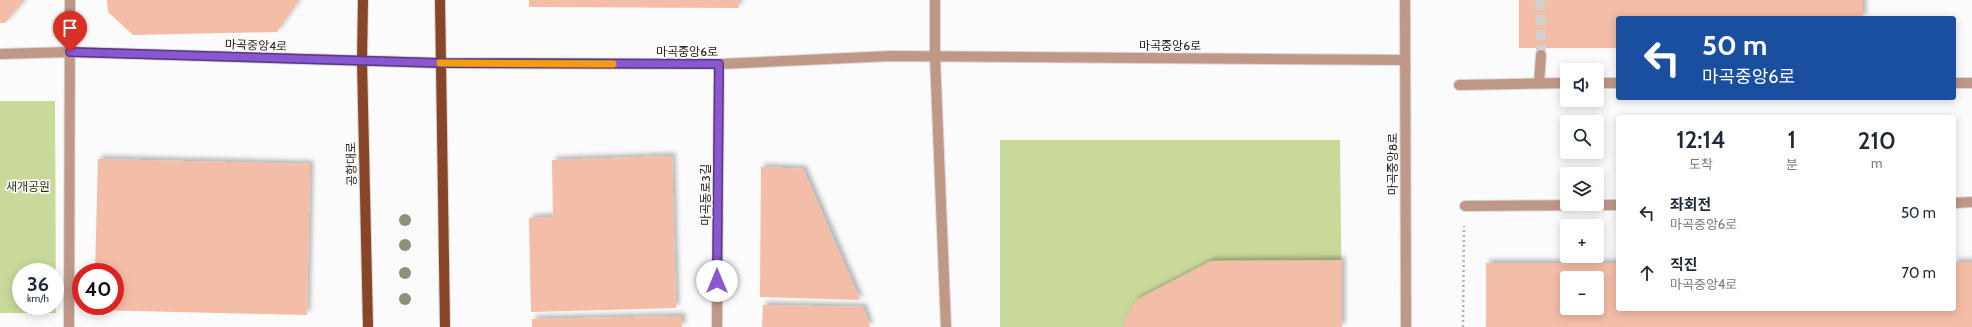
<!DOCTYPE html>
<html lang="ko">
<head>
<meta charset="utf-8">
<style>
  :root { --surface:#fff; --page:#f6f6f7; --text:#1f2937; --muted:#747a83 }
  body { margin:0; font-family:Cabin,"Noto Sans KR",sans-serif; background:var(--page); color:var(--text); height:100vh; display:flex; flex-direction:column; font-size:15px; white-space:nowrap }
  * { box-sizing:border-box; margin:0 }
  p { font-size:13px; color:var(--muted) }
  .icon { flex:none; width:22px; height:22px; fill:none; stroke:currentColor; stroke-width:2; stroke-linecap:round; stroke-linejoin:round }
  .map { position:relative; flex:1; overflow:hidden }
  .details { position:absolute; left:1616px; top:115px; width:340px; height:196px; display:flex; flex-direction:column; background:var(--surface); border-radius:4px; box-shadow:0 2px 10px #0003 }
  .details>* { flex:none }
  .top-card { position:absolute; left:1616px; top:16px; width:340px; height:84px; border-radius:4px; box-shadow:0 2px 10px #0003; background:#1a4fa0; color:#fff; overflow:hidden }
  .buttons { position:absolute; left:1560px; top:63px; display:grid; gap:8px }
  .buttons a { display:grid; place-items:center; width:44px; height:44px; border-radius:4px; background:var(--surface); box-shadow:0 2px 10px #0003; font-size:20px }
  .speed { position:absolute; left:12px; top:263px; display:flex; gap:8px; font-size:20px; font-weight:700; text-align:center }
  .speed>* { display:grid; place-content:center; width:52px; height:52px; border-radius:50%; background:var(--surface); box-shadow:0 2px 10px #0003; line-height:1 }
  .speed small { font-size:10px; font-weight:400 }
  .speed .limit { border:6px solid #d22; background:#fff; color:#111 }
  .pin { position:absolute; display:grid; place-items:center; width:34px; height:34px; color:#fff; margin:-41px -17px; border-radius:50% 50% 50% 0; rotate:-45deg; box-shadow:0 0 4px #0007 }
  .pin .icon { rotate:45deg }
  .me { position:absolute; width:44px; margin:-22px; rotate:0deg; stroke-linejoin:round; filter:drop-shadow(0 0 3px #0008) }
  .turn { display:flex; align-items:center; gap:14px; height:84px; padding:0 20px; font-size:18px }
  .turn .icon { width:52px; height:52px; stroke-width:2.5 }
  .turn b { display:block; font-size:28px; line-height:34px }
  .eta { display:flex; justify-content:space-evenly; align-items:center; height:68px; text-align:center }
  .eta b { font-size:24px; font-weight:600; line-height:28px }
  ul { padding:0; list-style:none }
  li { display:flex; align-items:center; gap:12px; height:60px; padding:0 20px }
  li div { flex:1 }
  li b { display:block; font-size:15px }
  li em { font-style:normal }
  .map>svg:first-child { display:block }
  .green { fill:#c9d99a; fill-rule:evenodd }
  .building { fill:#f4bda7; fill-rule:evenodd; filter:url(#shadow) }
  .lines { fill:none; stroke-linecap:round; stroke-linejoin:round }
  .pedestrian-tunnel { stroke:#d2cfce; stroke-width:10; stroke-dasharray:10 5; stroke-linecap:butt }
  .pedestrian-casing { stroke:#dad8d7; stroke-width:12 }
  .tertiary-casing { stroke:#dad8d7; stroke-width:12 }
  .primary-casing { stroke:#dad8d7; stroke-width:12 }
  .path { stroke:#b6b2b0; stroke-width:2.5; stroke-dasharray:2 3; stroke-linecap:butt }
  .pedestrian { stroke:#c09888; stroke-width:10 }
  .tertiary { stroke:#c09888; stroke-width:10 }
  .primary { stroke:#884528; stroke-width:10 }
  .tree { fill:#8c917c }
  .route-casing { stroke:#593987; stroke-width:10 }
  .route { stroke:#8957d0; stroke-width:7 }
  .slow { stroke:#f59e0b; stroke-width:7 }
  .labels { text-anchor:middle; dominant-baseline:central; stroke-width:3.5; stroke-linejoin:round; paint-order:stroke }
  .street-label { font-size:12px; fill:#2d2119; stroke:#fbfbfb }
  .park-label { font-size:12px; fill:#323a15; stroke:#fbfbfb }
</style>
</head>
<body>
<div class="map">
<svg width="1972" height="327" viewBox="0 0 1972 327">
  <defs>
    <filter id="shadow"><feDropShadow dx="3.5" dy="-3.5" stdDeviation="2" flood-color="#0004"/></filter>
  </defs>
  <rect width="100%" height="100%" fill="#fbfbfb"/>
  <!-- green -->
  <g class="green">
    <path d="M0,101h55l1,212h-56zM21,272h34v34h-34z"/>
    <polygon points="1000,140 1340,140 1342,327 1000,327"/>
  </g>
  <!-- building -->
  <g class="building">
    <polygon points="0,0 25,0 5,23 0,23"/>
    <polygon points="107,0 299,0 277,32 133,35 108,12"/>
    <polygon points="529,0 737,0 739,8 529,7"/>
    <polygon points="1519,0 1863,0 1863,18 1618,18 1618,48 1519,48"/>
    <polygon points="672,156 676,308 531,312 529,218 553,217 552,160"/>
    <polygon points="98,159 310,164 307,315 94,310 94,306 115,306 115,272 95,272"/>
    <polygon points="761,167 803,169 860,300 760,297"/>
    <polygon points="1342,260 1342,327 1121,327 1136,300 1211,261"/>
    <path d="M1954,262h18v65h-486v-64h132v46h336zM1567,278h30v30h-30z"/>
    <polygon points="763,305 863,307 870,327 762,327"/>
    <polygon points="682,316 682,327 532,327 532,319"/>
  </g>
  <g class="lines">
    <!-- pedestrian-tunnel -->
    <polyline class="pedestrian-tunnel" points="1540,0 1541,55"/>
    <!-- pedestrian casing -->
    <g class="pedestrian-casing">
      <g id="pedestrian">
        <polyline points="1539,83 1541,55"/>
        <polyline points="1597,83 1618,83"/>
        <polyline points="1954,83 1972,83"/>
        <polyline points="1459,85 1567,83"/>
        <polyline points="1954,203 1972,202"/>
        <polyline points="1465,206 1618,205"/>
      </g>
    </g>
    <!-- tertiary casing -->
    <g class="tertiary-casing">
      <g id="tertiary">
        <polyline points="935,0 935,57 946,327"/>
        <polyline points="1405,0 1406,327"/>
        <polyline points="0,54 70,52 440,63 719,64 891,56 1405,60"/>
        <polyline points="69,327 70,0"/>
        <polyline points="717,327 719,64"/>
      </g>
    </g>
    <!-- primary casing -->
    <g class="primary-casing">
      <g id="primary">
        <polyline points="363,0 362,61 368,327"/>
        <polyline points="440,0 445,327"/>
      </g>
    </g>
    <!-- path -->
    <polyline class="path" points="1463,327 1464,226"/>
    <!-- pedestrian -->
    <use href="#pedestrian" class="pedestrian"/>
    <!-- tertiary -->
    <use href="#tertiary" class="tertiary"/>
    <!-- primary -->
    <use href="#primary" class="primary"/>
  </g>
  <!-- trees -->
  <g class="tree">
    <circle cx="405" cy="220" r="6"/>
    <circle cx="405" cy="245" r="6"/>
    <circle cx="405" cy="273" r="6"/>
    <circle cx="405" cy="299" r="6"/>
  </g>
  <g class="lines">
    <!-- route casing -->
    <g class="route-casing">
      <polyline id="route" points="70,52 440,63 719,64 717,281"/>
    </g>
    <!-- route -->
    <use href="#route" class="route"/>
    <!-- slow -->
    <polyline class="slow" points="440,63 613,64"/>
  </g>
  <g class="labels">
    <!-- street labels -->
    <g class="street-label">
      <text transform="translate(256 45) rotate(2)">마곡중앙4로</text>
      <text x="1170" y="45">마곡중앙6로</text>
      <text x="687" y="51">마곡중앙6로</text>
      <text transform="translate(351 164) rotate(-91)">공항대로</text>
      <text transform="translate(1392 164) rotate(-90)">마곡중앙8로</text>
      <text transform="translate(705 195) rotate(-90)">마곡동로3길</text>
    </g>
    <!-- park labels -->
    <g class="park-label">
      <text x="28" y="186">새개공원</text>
    </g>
  </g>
</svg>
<div class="buttons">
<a><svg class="icon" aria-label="sound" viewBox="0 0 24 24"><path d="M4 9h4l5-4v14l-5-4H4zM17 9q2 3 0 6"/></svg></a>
<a><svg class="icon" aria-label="search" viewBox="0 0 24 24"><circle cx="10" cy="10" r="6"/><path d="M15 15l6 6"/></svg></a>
<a><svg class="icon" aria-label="layers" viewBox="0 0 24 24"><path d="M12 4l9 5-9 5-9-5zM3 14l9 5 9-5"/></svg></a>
<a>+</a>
<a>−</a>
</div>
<div class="speed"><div>36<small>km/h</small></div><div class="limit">40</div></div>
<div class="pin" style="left:70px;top:52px;background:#d93025"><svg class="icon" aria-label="arrive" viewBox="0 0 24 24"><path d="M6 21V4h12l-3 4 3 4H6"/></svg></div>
<svg class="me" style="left:717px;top:281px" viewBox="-20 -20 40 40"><circle r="19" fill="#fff"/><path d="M0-13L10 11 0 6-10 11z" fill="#8957d0"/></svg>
<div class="top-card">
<div class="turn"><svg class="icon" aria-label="left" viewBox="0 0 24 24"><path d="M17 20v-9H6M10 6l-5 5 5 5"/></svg><div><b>50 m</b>마곡중앙6로</div></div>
</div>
<section class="details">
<div class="eta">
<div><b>12:14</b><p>도착</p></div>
<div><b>1</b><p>분</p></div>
<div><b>210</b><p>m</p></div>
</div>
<ul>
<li><svg class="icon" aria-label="left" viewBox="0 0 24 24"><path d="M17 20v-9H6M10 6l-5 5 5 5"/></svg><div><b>좌회전</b><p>마곡중앙6로</p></div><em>50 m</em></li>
<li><svg class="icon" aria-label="ahead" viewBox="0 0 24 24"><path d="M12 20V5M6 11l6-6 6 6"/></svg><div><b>직진</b><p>마곡중앙4로</p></div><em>70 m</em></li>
</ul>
</section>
</div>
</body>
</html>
